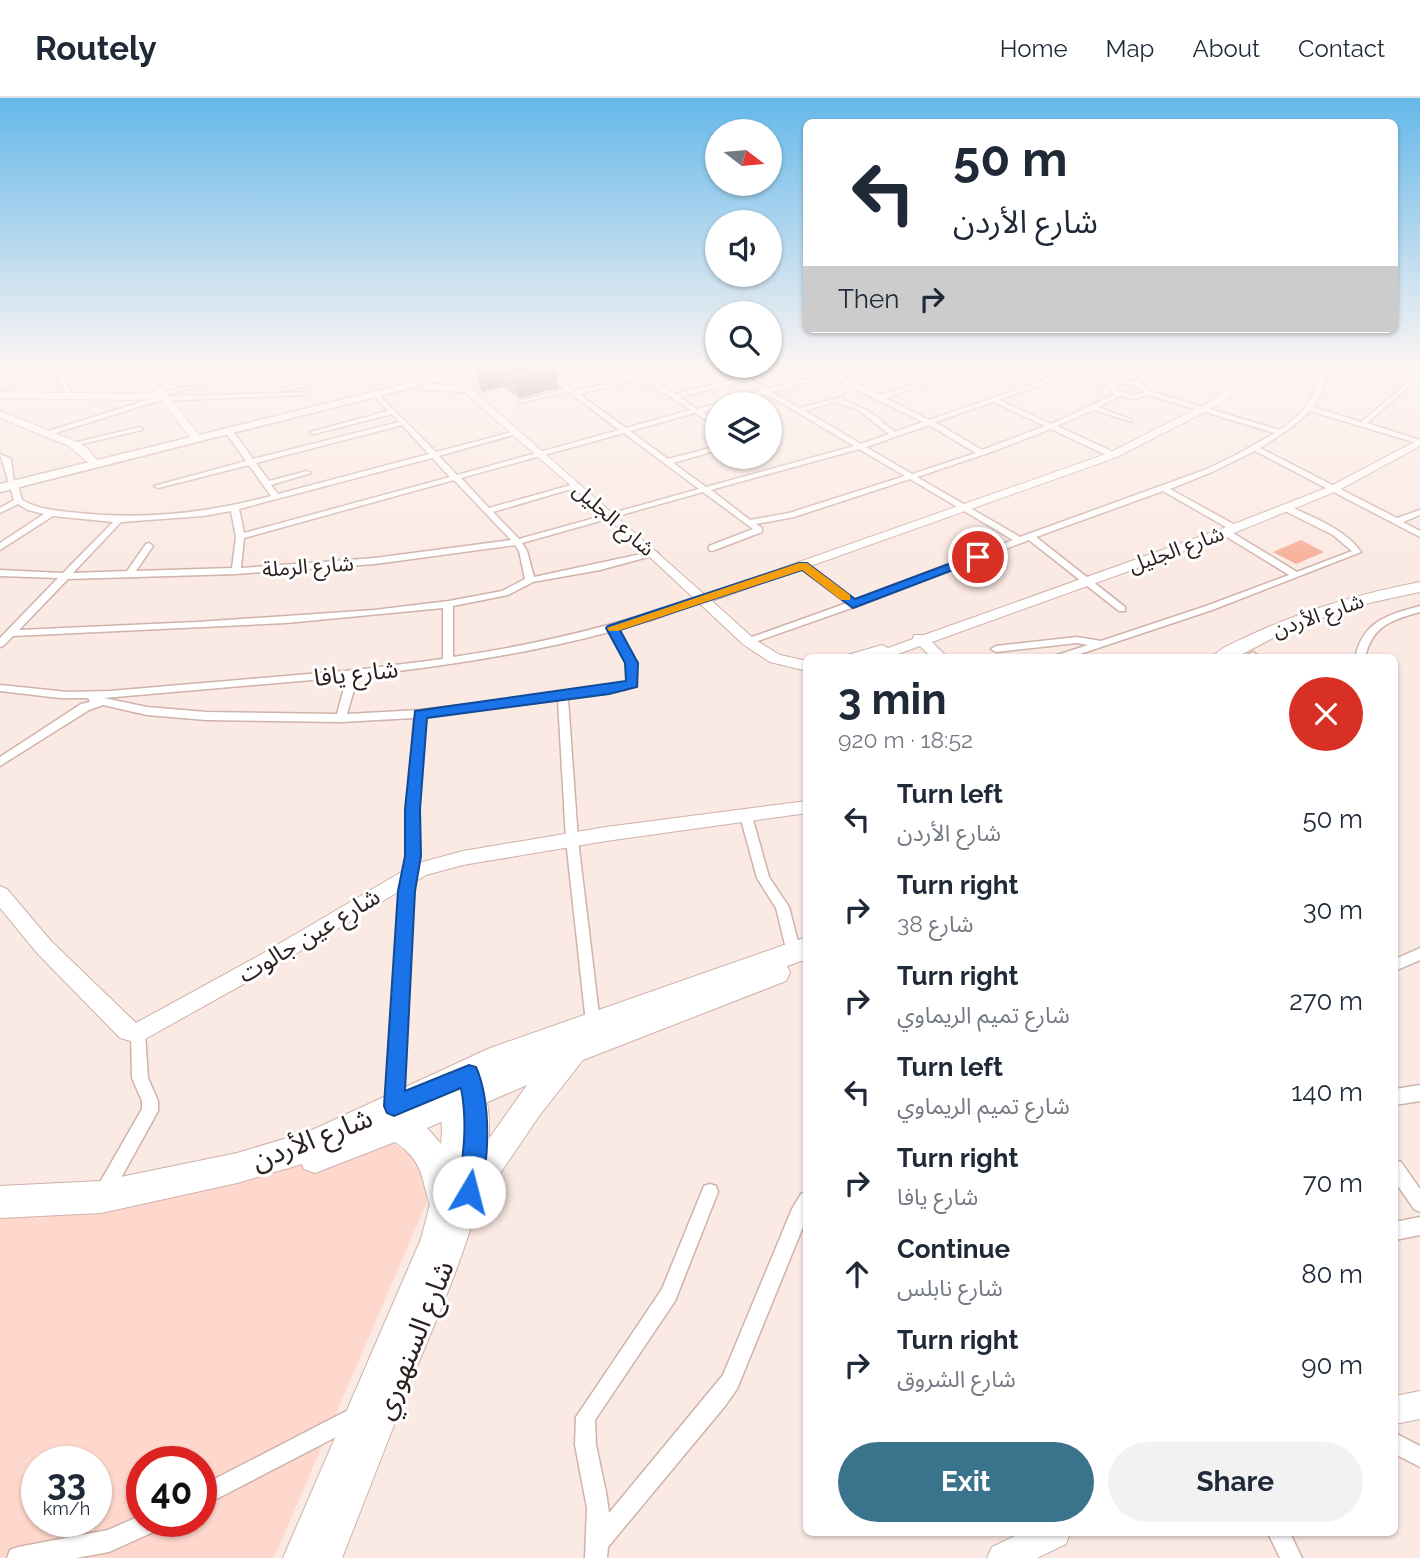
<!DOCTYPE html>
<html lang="en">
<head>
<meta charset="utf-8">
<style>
  :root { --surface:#fff; --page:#f2f2f3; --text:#1f2937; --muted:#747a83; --line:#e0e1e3; --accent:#39738c }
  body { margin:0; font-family:Raleway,"Noto Sans Arabic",sans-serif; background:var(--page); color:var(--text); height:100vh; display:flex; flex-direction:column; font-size:26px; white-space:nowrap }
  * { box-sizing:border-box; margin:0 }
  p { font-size:23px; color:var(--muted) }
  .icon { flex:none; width:38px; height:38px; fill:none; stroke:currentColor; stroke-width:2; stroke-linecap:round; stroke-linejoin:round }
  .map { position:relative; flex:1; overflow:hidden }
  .panel { position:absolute; left:803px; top:556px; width:595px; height:882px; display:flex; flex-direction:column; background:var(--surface); border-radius:10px; box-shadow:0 2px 5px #0004 }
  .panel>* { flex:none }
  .hud { position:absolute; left:803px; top:21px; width:595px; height:214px; border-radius:10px; box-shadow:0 2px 5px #0004; background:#fff; color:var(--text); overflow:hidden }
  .needle { width:46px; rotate:106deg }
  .buttons { position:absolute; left:705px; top:21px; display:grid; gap:14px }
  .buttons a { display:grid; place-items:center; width:77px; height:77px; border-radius:50%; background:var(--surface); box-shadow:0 2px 5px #0004; font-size:35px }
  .speed { position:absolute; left:21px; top:1348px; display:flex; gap:14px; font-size:35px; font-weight:700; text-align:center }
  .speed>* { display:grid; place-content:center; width:91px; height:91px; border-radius:50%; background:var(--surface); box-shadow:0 2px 5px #0004; line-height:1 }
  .speed small { font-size:18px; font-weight:400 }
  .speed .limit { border:10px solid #d22; background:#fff; color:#111 }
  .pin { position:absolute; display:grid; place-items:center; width:60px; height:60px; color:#fff; margin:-30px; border:4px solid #fff; border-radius:50%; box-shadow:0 2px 7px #0007 }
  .me { position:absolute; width:77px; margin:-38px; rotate:8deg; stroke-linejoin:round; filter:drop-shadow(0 0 5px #0008) }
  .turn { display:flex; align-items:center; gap:24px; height:147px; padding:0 35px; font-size:32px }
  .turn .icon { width:91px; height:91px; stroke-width:2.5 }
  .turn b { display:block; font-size:49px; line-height:60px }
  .then { display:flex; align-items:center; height:66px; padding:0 35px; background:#0003; gap:14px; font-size:26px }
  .round { display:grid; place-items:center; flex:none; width:74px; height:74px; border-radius:37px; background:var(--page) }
  .head { display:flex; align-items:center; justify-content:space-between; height:119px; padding:0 35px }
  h1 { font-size:42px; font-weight:700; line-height:52px }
  .cta { display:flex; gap:14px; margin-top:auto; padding:14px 35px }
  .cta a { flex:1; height:80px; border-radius:42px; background:var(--accent); color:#fff; font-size:28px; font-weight:700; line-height:80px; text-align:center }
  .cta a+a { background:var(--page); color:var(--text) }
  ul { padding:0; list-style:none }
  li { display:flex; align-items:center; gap:21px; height:91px; padding:0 35px }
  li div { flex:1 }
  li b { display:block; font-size:26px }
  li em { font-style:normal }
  header { display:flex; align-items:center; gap:42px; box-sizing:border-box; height:98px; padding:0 35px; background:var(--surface); border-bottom:2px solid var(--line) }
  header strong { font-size:33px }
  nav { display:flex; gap:38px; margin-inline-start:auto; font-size:24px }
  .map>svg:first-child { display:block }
  .built { fill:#ffd8cd; fill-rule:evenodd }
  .green { fill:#f8ad97 }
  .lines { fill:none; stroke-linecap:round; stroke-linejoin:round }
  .street-casing { stroke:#cfb2a9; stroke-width:3 }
  .secondary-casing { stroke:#cfb2a9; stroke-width:2 }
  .primary-casing { stroke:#cfb2a9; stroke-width:3 }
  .highway-casing { stroke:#cfb2a9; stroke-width:2 }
  .street { fill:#fff; fill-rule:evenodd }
  .secondary { fill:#fff; fill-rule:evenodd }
  .primary { fill:#fff; fill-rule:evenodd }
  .highway { fill:#fff; fill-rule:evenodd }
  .wall { fill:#a88f88 }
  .shaded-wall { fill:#88746f }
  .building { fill:#c3a69e; stroke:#88746f; stroke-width:2 }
  .route { fill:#1a73e8; stroke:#114b97; stroke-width:2 }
  .slow { fill:#f59e0b }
  .labels { text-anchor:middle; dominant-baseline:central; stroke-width:6; stroke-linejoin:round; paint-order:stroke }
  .far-street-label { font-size:21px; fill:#2c211e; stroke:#fff }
  .street-label { font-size:24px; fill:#2c211e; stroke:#fff }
  .near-street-label { font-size:28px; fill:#2c211e; stroke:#fff }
</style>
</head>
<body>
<header>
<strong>Routely</strong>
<nav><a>Home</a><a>Map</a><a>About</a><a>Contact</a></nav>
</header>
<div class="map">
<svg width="1420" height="1460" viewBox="0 0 1420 1460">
  <rect width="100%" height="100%" fill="#fbe9e3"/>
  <!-- built -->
  <path class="built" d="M385,1040l41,27v39l-152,354h-274v-348l61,5zM37,1363h59v60h-59zM142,1363h59v60h-59z"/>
  <!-- green -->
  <polygon class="green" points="1301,442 1324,454 1296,466 1273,454"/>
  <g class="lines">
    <!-- street casing -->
    <g class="street-casing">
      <g id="street">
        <polygon points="54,269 60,269 72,299 67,298"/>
        <polygon points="273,269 283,269 167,296 164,294"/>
        <polygon points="360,269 367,269 358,275 285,293 282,291 354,273"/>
        <path d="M677,269h10l-27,8 2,3 -7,3 20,13 64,-16 -17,-11h7l39,22 58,-16 -11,-6h7l10,5 19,-5h9l-22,7 42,21 91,-28h8l-94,31 44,22 112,-39 19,-10 -9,-4 14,1 10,-1 -4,3 40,13c9,-4 16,0 25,-3 10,-3 15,-13 27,-13l-23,16 12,9 128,38c23,-16 38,-35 41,-63h6c-1,15 -5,28 -14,40l48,15 48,-40 2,1v2l-44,38 53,17v4l-110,-33 -21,18 -29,19 137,70 23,-8v5l-17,7 17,9v6l-165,-86 -43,21 -42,17 67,37v4h-6l-68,-39 -127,46 89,70v4h-6l-90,-71 -172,66 -102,36 -5,-3 2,-2 95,-34 -47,-36v-4h6l49,37 158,-60 -103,-61 -116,38 -38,7 6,4v4l-50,19 -3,-1v-4l44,-17 -50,-37 -181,51 5,8 7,26 121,-26 4,3 -59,16 -67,12 -25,13 -55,11v51c85,-12 167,-33 249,-60h6l2,2 -59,21 -33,9 19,34v23l-28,7 -41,6 10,141 22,183 -2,5 -5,2 -5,-2 -2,-5 -20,-183 -8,-140 -133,17 -6,92v47l-6,35 -11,215 -2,6 -6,2 -6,-2 -2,-6 13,-215 8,-35v-47l7,-91 -73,4 -135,-2 -59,-5 -44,-10 -14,5 -89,56v-9l81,-53 9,-2 -2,-4h-28l-60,-7v-6l68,7 42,-1 246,-21 87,-11v-51l-157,15 -273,13 -10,10 -3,1v-9l58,-60 -58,-2v-6l63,3 50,-51 -60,-6 -53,34v-7l44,-29 -16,-4 -10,-6 -18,9v-5l14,-8 -14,-46 11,5 3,24 4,2 4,15c18,10 36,11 57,13 66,7 128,0 192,-17l-22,-31 -91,23 -4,-2 92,-25 -20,-28 1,-2h6l20,28 146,-37 -7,-8 -78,20 -4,-2 78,-21 -17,-19 3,-2 62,62 80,-21 4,2 -81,23 18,19 162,-45 -50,-38 -51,11v-2l47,-12 -20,-15v-2h4l26,19 52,-12 -2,-2c11,-12 21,-7 34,-6 5,0 13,-3 18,-4zM642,274l10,1 3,4 -13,4 -10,-5zM1066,275l41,13 8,8 -64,30 -52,-24 46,-17zM831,278l44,23 48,23 -28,10 -26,-21 -26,-11v-3l-43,11 -28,-16zM632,283l10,4 7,-2 42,27 -65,18 -47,-34zM743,283l18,10 -64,18 -18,-12zM1118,286l16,1 10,7c-11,5 -21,2 -30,-5zM766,296l88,52 -148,41 -33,-24 45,-13v-4l-50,13 -38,-28 65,-18 23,14v-5l-16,-10 16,-5v-3h10zM1148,297l127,38 -41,23 -27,13 -187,68 -103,-60 77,-26 57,-22 59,28h6v-4l-59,-27 36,-16 39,12v-2l-34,-13 22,-11 14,3zM834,304l23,7 32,25 -28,10 -56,-33zM993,304l52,24 -63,24 -47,-28zM402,327l27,29 -151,40 -7,-9 40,-12 -4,-2 -38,10 -13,-18zM929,327l47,28 -64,21 -46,-27zM624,335l75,56 -180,50 -26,-27 85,-25v-4l-89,25 -28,-30zM859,351l46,27 -116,37 -39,7 -39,-30zM432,360l18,19 -206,56 -5,-24zM454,382l57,60 -136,18 -134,10 3,-30zM231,413l5,26 -4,31 -96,3 17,-25 -4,-3 -3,1 -19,27 -54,2 48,-51 82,-6zM515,447l4,6 6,28 -23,12 -53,10 -75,9 -177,12 -178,8 49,-51 168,-5 139,-10zM609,534l18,31 1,19 -19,5 -189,23 -73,4 11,-38c85,-10 169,-22 251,-44zM347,579l-10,37 -131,-2 -59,-5 -43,-9z"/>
        <polygon points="302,294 304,295 304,297 158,303 49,337 42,335 157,299"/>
        <polygon points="140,329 142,330 142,332 73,348 69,346"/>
        <path d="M1283,408h6c25,12 56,23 72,46l-149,58 -144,48h-15l1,-2 34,-11 -11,-2 -81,9 -5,-3 5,-3 81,-9 24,4 105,-35 83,-31 -67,-41v-4h6l69,42 55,-21 -19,-16 -50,-25z"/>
        <path d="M1420,508v6c-29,8 -48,14 -55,46h-10c8,-37 32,-43 65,-52z"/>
        <polygon points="1253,554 1261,560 1250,560 1248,557"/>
        <polygon points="746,713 752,718 769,779 789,809 801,855 799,859 794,861 789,859 787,855 776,810 757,780 740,718"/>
        <polygon points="1420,850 1420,862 1395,873 1395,861"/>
        <polygon points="138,928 143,930 145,935 148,980 158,1003 158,1013 111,1098 105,1100 99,1098 97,1092 99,1086 142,1011 142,1003 132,980 131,935 133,930"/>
        <polygon points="1420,987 1420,1003 1395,1007 1395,991"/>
        <polygon points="1395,1062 1401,1064 1420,1091 1420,1114 1414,1111 1395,1084"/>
        <polygon points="710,1086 716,1088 718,1094 675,1203 595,1322 596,1347 606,1394 609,1415 723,1277 792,1111 801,1096 807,1094 807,1119 737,1291 725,1308 608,1449 607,1460 585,1460 587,1410 575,1347 576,1319 662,1191 704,1088"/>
        <polygon points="1420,1119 1420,1137 1395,1142 1395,1124"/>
        <polygon points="356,1308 363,1311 366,1318 363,1325 201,1409 201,1388"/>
        <polygon points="1395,1335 1420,1348 1420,1369 1395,1356"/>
        <polygon points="142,1417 142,1423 163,1423 160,1431 109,1454 76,1460 7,1460 10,1452 18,1449 108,1432"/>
        <polygon points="1268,1435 1290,1435 1302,1460 1280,1460"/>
      </g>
    </g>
    <!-- secondary casing -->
    <g class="secondary-casing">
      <g id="secondary">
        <polygon points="137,269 145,269 200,338 200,342 192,342 159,299 136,302 0,300 0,294 136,296 155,294"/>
        <polygon points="443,269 452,269 477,296 705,497 1109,355 1214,302 1233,286 1244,269 1252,269 1240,290 1220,306 1117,359 712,503 754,541 780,557 807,563 807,573 770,564 744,547 608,420 471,300"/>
        <polygon points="0,313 77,344 87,350 99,364 90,366 69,348 0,320"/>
        <polygon points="1420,341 1420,348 1337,393 1229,437 932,544 948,560 932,560 920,548 887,560 845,560 847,557 882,547 888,550 913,541 914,537 924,537 1221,431 1329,389"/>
        <polygon points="807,703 807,715 606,743 463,767 426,777 274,869 138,945 120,940 37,855 0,810 0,788 7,791 51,843 136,925 260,857 415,766 463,753 606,729"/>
        <path d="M472,976l8,3c34,80 -36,221 -66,297 -24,61 -48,123 -72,184h-59l138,-319 19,-73 2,-37 -3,-36 3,-8 8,-3 8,3 7,40 -4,-40 3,-8z"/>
        <polygon points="1420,1293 1420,1321 1395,1326 1395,1298"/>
        <polygon points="1021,1435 1070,1435 1066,1446 1037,1460 987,1460 992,1449"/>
      </g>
    </g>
    <!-- primary casing -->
    <g class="primary-casing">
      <polygon id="primary" points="475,269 491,269 427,286 460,289 465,292 464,294 426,292 422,291 422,287 0,394 0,386"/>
    </g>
    <!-- highway casing -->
    <g class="highway-casing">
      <g id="highway">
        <path d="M1420,484v10l-47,10 -49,15 -49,20 -40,21h-23c6,-9 21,-15 32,-20 56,-27 115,-44 176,-56z"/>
        <path d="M807,839v22l-20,7 3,7 -4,8 -203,79 -44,56 -59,87 -11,5 -10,-4 -4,9 -11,5 -11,-5c-13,-31 -6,-50 -38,-71l-80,31 -11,-4 -2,-5 -65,19 -136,30 -101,5v-32l101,-5 136,-28 73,-22 180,-83zM527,987l-71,100 -13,-39 -16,-18z"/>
      </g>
    </g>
    <!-- street -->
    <use href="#street" class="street"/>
    <!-- secondary -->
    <use href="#secondary" class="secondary"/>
    <!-- primary -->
    <use href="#primary" class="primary"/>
    <!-- highway -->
    <use href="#highway" class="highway"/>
  </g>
  <!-- wall -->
  <polygon class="wall" points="474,269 556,273 558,290 519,300 504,289 482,294 478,286"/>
  <!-- shaded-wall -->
  <g class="shaded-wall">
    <polygon points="500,272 504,289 482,294 479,277"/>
    <polygon points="556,273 558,290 519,300 516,282"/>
  </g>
  <!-- building -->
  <polygon class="building" points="474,269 548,269 556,273 516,282 500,272 479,277"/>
  <!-- sky -->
  <linearGradient id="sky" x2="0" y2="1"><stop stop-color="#65b8ea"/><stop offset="0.57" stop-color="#fdf5f2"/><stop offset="1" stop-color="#fdf5f2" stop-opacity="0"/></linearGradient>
  <rect width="1420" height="473" fill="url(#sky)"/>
  <!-- route -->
  <path class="route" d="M978,455l5,4 -1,2 -129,49 -51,-38 -182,60 18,33 -1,24 -28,7 -182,24 -7,91 1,47 -6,35 -10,200 64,-26 7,2c15,34 15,99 0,133l-7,3 -8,-3 -3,-8c5,-36 10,-68 3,-104l-67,28 -7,-3 -3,-7 14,-215 7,-35v-47l10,-98 211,-30 -1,-18 -19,-35 2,-2 191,-63h8l48,36z"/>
  <!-- slow -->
  <polygon class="slow" points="799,465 807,465 850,497 850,502 841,502 802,472 618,533 609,533 607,530"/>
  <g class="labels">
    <!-- far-street labels -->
    <g class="far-street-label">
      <text transform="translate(614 421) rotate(41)">شارع الجليل</text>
      <text transform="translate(1176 451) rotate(-20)">شارع الجليل</text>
      <text transform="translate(308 468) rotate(-4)">شارع الرملة</text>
      <text transform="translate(1318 517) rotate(-19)">شارع الأردن</text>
    </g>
    <!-- street labels -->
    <g class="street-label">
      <text transform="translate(356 575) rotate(-6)">شارع يافا</text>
      <text transform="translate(309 837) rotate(-31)">شارع عين جالوت</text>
    </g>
    <!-- near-street labels -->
    <g class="near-street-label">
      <text transform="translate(312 1041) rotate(-21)">شارع الأردن</text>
      <text transform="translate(414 1242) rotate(-68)">شارع السنهوري</text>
    </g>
  </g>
</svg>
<div class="buttons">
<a><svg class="needle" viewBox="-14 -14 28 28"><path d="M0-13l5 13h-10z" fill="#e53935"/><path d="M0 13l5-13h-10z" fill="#747a83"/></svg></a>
<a><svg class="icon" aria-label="sound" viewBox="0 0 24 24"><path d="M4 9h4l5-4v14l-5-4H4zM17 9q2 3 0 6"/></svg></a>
<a><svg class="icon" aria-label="search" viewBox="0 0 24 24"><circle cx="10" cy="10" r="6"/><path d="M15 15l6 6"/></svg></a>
<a><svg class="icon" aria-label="layers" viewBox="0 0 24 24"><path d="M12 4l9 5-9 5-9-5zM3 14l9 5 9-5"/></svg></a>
</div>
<div class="speed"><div>33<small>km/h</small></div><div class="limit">40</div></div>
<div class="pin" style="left:978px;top:459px;background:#d93025"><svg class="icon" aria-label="arrive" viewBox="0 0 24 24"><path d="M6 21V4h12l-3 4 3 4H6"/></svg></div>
<svg class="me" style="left:469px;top:1094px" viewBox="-20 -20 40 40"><circle r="19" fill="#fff"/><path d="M0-13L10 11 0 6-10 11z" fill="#1a73e8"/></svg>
<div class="hud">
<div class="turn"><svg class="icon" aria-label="left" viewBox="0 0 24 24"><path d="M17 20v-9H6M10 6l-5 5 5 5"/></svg><div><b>50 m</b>شارع الأردن</div></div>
<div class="then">Then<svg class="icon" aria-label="right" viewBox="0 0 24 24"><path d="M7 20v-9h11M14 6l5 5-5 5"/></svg></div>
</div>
<section class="panel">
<div class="head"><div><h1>3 min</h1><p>920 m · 18:52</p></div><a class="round" style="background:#d93025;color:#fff"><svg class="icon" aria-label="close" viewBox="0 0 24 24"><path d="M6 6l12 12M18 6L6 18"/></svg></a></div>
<ul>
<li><svg class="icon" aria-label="left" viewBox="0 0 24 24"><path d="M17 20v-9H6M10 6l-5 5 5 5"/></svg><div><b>Turn left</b><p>شارع الأردن</p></div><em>50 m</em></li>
<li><svg class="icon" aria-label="right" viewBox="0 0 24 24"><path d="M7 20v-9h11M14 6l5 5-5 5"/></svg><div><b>Turn right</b><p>شارع 38</p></div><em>30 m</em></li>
<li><svg class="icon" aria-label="right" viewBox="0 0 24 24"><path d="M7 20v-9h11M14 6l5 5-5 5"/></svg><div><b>Turn right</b><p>شارع تميم الريماوي</p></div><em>270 m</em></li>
<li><svg class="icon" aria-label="left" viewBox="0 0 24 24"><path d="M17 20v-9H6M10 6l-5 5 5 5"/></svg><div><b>Turn left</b><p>شارع تميم الريماوي</p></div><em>140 m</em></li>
<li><svg class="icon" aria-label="right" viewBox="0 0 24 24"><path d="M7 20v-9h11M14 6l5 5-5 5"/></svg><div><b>Turn right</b><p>شارع يافا</p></div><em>70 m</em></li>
<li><svg class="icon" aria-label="ahead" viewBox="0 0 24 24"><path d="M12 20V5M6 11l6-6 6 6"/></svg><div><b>Continue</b><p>شارع نابلس</p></div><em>80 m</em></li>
<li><svg class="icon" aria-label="right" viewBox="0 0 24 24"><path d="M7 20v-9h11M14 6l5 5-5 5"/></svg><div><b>Turn right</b><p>شارع الشروق</p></div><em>90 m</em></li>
</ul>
<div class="cta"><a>Exit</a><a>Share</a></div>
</section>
</div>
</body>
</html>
